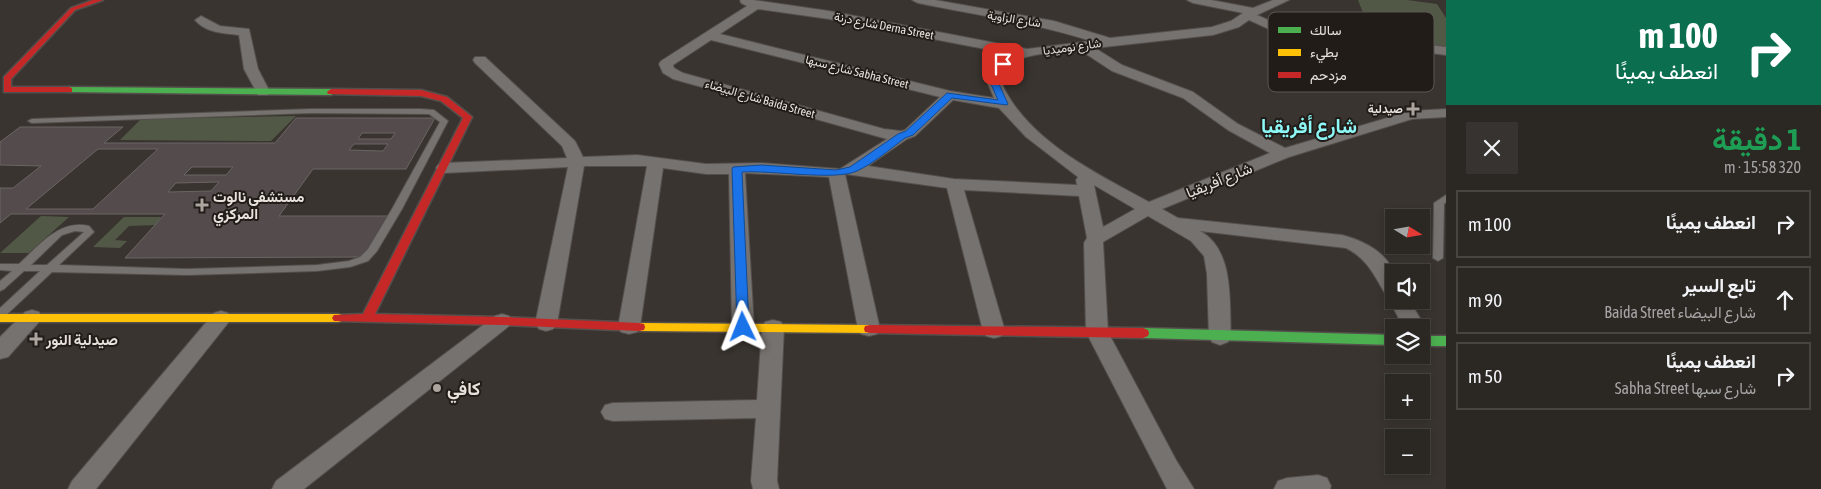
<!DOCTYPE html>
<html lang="ar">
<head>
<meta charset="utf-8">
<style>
  :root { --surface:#2b2723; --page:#373330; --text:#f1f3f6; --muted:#a6a5a6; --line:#474441 }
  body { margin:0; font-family:"Asap Condensed",Vazirmatn,sans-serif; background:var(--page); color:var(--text); direction:rtl; height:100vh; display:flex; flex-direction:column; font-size:19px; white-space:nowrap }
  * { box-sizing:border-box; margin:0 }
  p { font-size:16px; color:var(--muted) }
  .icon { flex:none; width:28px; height:28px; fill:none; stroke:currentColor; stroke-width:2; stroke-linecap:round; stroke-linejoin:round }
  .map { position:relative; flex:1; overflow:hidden; direction:ltr }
  .sheet { display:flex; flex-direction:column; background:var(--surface); width:375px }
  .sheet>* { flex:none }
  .banner { background:#0b6e4f; color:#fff; overflow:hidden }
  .needle { width:32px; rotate:101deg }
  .fabs { position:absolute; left:1385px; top:209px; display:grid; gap:10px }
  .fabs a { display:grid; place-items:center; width:45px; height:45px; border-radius:0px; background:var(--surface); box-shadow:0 2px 8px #0003,0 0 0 1px var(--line); font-size:25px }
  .pin { position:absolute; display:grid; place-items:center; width:42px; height:42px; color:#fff; margin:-21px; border-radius:10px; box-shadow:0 2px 8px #0006 }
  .me { position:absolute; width:55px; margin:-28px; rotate:358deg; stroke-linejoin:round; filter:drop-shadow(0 0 4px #0008) }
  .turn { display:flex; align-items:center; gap:18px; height:105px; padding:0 20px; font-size:22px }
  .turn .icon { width:65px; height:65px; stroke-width:2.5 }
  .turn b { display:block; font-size:35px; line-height:42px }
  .round { display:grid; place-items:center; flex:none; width:52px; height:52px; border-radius:0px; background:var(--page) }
  .head { display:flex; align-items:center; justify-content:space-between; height:85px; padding:0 20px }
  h1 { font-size:30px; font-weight:700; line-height:38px; color:#1e9e55 }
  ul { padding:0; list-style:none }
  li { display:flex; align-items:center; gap:15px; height:68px; margin:0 10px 8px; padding:0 10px; border:2px solid var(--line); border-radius:0px }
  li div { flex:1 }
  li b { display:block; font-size:19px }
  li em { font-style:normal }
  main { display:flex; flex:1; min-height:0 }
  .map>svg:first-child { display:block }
  .green { fill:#515846 }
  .building { fill:#544c4c; stroke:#6a6564; fill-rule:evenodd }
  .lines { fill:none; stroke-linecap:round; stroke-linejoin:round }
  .lane-casing { stroke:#544f4c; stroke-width:2 }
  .street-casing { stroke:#544f4c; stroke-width:2 }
  .fast-casing { stroke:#544f4c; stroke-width:3 }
  .slow-casing { stroke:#544f4c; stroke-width:3 }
  .jam-casing { stroke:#544f4c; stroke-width:3 }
  .lane { fill:#76726f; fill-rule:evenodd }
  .street { fill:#76726f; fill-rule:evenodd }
  .fast { fill:#4caf50; fill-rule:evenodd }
  .slow { fill:#ffc107; fill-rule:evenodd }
  .jam { fill:#c62828; fill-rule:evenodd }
  .route { fill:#1a73e8; stroke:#114b97 }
  .poi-dot { fill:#aba49f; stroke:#211c18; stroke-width:2 }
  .labels { text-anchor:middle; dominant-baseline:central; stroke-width:4; stroke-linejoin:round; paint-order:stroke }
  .far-street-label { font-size:12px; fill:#e8e1dc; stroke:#211c18 }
  .far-poi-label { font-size:12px; font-weight:bold; fill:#e8e1dc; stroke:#211c18; text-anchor:end }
  .street-label { font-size:15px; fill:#e8e1dc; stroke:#211c18 }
  .poi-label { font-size:15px; font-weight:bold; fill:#e8e1dc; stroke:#211c18; text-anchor:start }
  .near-poi-label { font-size:18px; font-weight:bold; fill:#e8e1dc; stroke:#211c18; text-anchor:start }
  .district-label { font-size:20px; font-weight:bold; fill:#8df9f7; stroke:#211c18 }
  .key { fill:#211c18; stroke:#5d5753; stroke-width:1 }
  .key-label { font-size:14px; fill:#e8e1dc }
</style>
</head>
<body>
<main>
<section class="sheet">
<div class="banner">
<div class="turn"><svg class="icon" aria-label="right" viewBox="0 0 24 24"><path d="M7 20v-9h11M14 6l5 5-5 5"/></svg><div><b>100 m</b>انعطف يمينًا</div></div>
</div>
<div class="head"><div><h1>1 دقيقة</h1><p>320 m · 15:58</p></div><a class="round"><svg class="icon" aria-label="close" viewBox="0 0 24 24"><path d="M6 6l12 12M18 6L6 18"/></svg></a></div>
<ul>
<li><svg class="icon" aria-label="right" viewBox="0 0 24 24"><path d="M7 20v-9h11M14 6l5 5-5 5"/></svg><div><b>انعطف يمينًا</b></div><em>100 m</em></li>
<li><svg class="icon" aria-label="ahead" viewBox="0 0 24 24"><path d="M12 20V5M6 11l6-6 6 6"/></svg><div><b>تابع السير</b><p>شارع البيضاء Baida Street</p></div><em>90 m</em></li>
<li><svg class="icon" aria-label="right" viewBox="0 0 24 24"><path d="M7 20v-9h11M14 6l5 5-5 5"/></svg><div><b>انعطف يمينًا</b><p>شارع سبها Sabha Street</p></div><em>50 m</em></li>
</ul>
</section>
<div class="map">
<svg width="1446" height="489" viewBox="0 0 1446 489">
  <rect width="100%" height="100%" fill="#39342f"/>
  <!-- green -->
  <g class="green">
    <polygon points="1358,0 1407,0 1437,4 1446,18 1446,48 1372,36"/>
    <polygon points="296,116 271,141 120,140 141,119"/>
    <polygon points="41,216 69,217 29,253 0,253"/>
    <polygon points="124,217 161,217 156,225 129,226 115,240 127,241 120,248 93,247"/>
  </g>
  <!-- building -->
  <path class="building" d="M296,118h139l-29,51h-93l-34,47h111l-23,41 -242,1 40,-44h-154l-11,9v-35h13l28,-22 -41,-1v-23l20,-15h103l-19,16h171zM362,133h33l-4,6h-33zM354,144h34l-5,7 -34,-1zM98,149h60l-65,60h-67zM192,167h41l-7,8h-42zM219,182l-8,9 -43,1 8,-9z"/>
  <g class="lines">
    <!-- lane casing -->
    <g class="lane-casing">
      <g id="lane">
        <path d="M311,109h110l13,1 14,11 -46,88 -25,42 -9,10 -18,6 -33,4 -130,4 -135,-3 -48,45 -4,1v-10l40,-37h-16l-20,18 -4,2v-10l12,-10 -12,-1v-6h19c20,-18 40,-45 70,-38l5,6 -35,33 128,4 130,-4 32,-4 11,-4 8,-8 24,-40 48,-87 -11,-8 -118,-1 -279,10 -4,-2 4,-2zM75,231l9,1 -37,33h-16l31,-30z"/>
        <polygon points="1446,195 1446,202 1444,204 1443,258 1438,261 1433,258 1434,203"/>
      </g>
    </g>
    <!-- street casing -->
    <g class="street-casing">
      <g id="street">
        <path d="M740,0h13l76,11 198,38 64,-8c-56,-18 -115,-26 -173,-38l-6,-3h23l119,21 56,17 102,-11 19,-6 12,-8 -50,-10 -6,-3h24l42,8 20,-8h16l-32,15 60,27 57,-4 72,9v8l-72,-9 -59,4 -66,-30 -10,7 -26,8 -118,13 27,17 71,27 45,32 47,24 126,-37 35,-2v8l-34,2 -123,38 -127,52 16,9 164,17c20,5 48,18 52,41 1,7 0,16 0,24h15l17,28 -5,6v-6h-17l-15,-28 1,-2 -3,-1c-12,-20 -19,-38 -41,-49l-146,-17c35,19 29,72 31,106l-3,5 -8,3 -8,-3 -3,-5 -2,-63 -3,-18 -13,-15 -43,-25 -45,26 5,90 68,128 18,29h-27l-81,-157 -2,-89 3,-5 -8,-42 -115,-6 41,141 -3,5 -8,2 -8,-2 -3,-5 -36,-143 -102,-14 35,155 -3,5 -8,2 -8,-2 -3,-5 -29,-152 -84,-4 9,154 -3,5 -8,2 -8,-2 -3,-5 -3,-153h-23l-43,-6 -23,159 -3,5 -8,2 -8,-2 -3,-5 29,-161h-63l-27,158 -4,5 -7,2 -7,-2 -4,-5 33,-157 -124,6 -6,-2 -2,-3 2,-3 6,-2 123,-5 -5,-12 -87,-83 -2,-3 2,-3h10l90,84 8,16 54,-2 69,9 55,-1 79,6 47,-30 -214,-60 -10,-6 -4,-9 2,-3 86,-55 -6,-3zM758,9l71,10 182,35 -13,7 -10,23 6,14 -44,-7 -230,-57zM711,40l229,57 -35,33 -4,1 -17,-2 -201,-56 -9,-5 -1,-3zM1080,50l32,21 71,27 45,32 42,23 -121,49c-53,-29 -121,-61 -147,-118 2,-5 4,-14 8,-19 11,-12 53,-13 70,-15zM953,100l46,8 27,29 52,40 -2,3 1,5 -123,-6 -86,-13 39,-27 8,-3zM1094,185l41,24 -32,18z"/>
        <path d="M201,16l19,10 29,3 9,40 12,23 -2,3h-10l-14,-26 -5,-34c-16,-2 -33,-2 -44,-15z"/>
        <polygon points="32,310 39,312 42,317 39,322 8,357 0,359 0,337 25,312"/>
        <polygon points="221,311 228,313 231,318 228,323 96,489 68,489 72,481 214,313"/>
        <polygon points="502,314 509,316 513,321 509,326 304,489 272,489 276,481 495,316"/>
        <polygon points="773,320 781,322 784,327 777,481 779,489 753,489 751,481 756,418 613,421 605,419 601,412 605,405 613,403 757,400 762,327 765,322"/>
        <polygon points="1318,475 1327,478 1331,486 1330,489 1274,489 1278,481 1287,478"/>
      </g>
    </g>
    <!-- fast casing -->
    <g class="fast-casing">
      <g id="fast">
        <polygon points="69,87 331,89 335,92 331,95 66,92 66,88"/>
        <polygon points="1143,328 1394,335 1394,345 1143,338 1138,336 1137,333 1138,330"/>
        <rect x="1421" y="336" width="25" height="10"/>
      </g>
    </g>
    <!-- slow casing -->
    <g class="slow-casing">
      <g id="slow">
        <polygon points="0,314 338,314 342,315 344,318 342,321 338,322 0,322"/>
        <polygon points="639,323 870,325 875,326 876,329 875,332 870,333 639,331 634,330 633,327 634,324"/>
      </g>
    </g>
    <!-- jam casing -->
    <g class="jam-casing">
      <g id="jam">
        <polygon points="93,0 103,0 75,10 11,79 11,87 69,87 72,88 72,92 4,92 4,77 71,8"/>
        <polygon points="331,89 421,90 447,97 472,117 375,314 502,317 639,323 644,324 645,327 644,330 639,331 502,325 334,321 332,318 334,315 363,314 463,118 441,101 421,96 328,94 327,92"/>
        <polygon points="870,325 1143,328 1148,330 1149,333 1148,336 1143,338 870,333 865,332 864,329 865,326"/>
      </g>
    </g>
    <!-- lane -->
    <use href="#lane" class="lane"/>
    <!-- street -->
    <use href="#street" class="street"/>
    <!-- fast -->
    <use href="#fast" class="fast"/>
    <!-- slow -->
    <use href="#slow" class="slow"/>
    <!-- jam -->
    <use href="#jam" class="jam"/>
  </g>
  <!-- route -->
  <path class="route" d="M1000,63l7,1 -8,20 9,20 -1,1 -55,-7 -39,37 -8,3c-15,11 -31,25 -48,33 -22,10 -86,-1 -115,1l7,155 -1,3h-10l-1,-3 -5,-158 1,-2 28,-2 75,5 14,-3 48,-33 8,-3 41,-38 51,7 -7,-16z"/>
  <!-- markers -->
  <g class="poi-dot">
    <path d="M1410.5 101.5h5v5h5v5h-5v5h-5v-5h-5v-5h5z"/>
    <path d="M199.5 197.5h5v5h5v5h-5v5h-5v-5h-5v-5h5z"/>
    <path d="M33.5 331.5h5v5h5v5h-5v5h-5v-5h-5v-5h5z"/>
    <circle cx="437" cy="388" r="5"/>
  </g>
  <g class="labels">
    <!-- far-street labels -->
    <g class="far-street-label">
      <text transform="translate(1014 19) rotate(9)">شارع الزاوية</text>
      <text transform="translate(884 26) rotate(11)">شارع درنة Derna Street</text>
      <text transform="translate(1072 47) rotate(-8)">شارع نوميديا</text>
      <text transform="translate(857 72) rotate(14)">شارع سبها Sabha Street</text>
      <text transform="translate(760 99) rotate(16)">شارع البيضاء Baida Street</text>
    </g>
    <!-- far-poi labels -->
    <g class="far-poi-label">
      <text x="1403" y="109">صيدلية</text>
    </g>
    <!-- street labels -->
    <g class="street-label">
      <text transform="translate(1219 180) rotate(-22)">شارع أفريقيا</text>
    </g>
    <!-- poi labels -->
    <g class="poi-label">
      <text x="213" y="196">مستشفى نالوت<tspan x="213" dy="17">المركزي</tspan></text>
      <text x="46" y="339">صيدلية النور</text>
    </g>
    <!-- near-poi labels -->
    <g class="near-poi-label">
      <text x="447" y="388">كافي</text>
    </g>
    <!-- district labels -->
    <g class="district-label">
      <text x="1309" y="125">شارع أفريقيا</text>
    </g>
  </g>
  <!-- legend -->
  <rect x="1268" y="12" width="166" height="80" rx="8" class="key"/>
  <rect x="1278" y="27" width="23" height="6" fill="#4caf50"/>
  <rect x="1278" y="49" width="23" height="7" fill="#ffc107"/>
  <rect x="1278" y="72" width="23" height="6" fill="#c62828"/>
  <g class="key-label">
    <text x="1310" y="35">سالك</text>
    <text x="1310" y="57">بطيء</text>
    <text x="1310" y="80">مزدحم</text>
  </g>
</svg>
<div class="fabs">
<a><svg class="needle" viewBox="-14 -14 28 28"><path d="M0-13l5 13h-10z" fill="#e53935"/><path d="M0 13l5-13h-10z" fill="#a6a5a6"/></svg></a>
<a><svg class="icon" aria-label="sound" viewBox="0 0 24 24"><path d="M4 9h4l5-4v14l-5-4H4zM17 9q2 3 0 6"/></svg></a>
<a><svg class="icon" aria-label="layers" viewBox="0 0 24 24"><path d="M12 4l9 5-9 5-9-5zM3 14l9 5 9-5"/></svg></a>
<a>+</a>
<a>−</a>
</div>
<div class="pin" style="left:1003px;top:64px;background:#d93025"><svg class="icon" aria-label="arrive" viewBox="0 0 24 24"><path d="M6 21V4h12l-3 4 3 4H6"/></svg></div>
<svg class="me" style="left:743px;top:327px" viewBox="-20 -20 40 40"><path d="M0-17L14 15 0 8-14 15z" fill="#1a73e8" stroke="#fff" stroke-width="4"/></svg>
</div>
</main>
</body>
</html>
